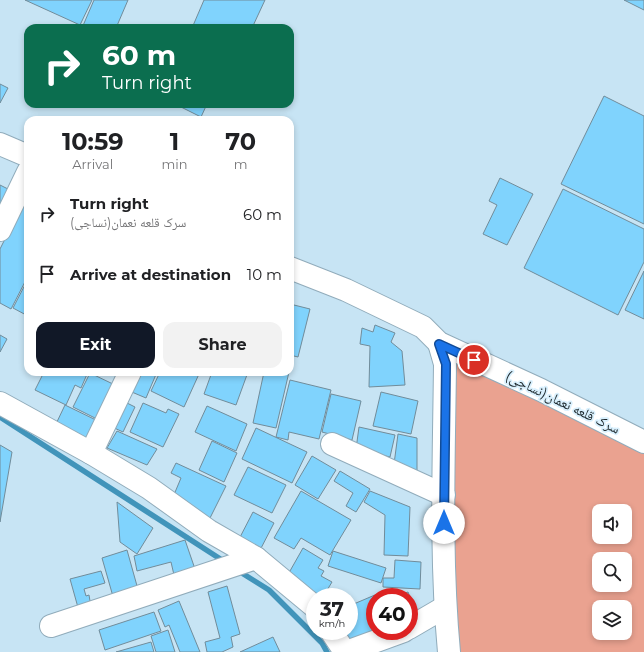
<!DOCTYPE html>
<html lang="en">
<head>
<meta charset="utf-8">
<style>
  :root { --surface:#fff; --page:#f2f2f2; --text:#202124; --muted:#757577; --accent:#111827 }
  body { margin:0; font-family:Montserrat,"Noto Naskh Arabic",sans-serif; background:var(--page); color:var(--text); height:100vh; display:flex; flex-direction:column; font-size:15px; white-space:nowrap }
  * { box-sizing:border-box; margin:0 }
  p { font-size:13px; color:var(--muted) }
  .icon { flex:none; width:22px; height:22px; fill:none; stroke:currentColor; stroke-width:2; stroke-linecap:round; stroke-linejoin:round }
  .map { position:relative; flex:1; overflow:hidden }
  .panel { position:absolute; left:24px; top:116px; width:270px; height:260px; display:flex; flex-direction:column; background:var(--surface); border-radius:12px; box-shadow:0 2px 6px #0003 }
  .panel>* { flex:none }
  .hud { position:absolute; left:24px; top:24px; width:270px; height:84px; border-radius:12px; box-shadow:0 2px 6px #0003; background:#0b6e4f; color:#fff; overflow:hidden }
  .controls { position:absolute; left:592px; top:504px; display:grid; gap:8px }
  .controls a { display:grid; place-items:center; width:40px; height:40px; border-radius:8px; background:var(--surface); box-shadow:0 2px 6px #0003; font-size:20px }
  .speed { position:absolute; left:306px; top:588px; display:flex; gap:8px; font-size:20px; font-weight:700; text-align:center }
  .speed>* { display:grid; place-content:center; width:52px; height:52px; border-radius:50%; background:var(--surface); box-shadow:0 2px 6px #0003; line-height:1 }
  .speed small { font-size:10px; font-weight:400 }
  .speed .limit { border:6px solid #d22; background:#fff; color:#111 }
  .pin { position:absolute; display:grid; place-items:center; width:34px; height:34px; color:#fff; margin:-17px; border:2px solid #fff; border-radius:50%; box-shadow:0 1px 4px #0007 }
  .me { position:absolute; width:44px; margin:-22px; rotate:0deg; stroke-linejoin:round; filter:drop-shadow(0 0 3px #0008) }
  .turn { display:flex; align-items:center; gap:14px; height:84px; padding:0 12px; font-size:18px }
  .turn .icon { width:52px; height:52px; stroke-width:2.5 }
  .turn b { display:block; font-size:28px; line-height:34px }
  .eta { display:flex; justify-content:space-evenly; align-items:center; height:68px; text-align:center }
  .eta b { font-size:24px; font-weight:700; line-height:28px }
  .primary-button { display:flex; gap:8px; margin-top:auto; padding:8px 12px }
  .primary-button a { flex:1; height:46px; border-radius:12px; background:var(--accent); color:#fff; font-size:16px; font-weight:700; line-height:46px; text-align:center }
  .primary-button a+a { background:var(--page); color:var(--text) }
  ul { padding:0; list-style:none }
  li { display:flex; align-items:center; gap:12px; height:60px; padding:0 12px }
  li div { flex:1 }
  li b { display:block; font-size:15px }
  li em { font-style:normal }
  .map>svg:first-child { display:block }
  .green { fill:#eaa290; fill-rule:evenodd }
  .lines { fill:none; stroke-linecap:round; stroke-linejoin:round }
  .stream { stroke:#4194ba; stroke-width:5.5 }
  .building { fill:#80d3fd; stroke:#718c9a }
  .street-casing { stroke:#91acbb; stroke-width:24 }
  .secondary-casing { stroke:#91acbb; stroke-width:24 }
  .street { stroke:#fff; stroke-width:22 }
  .secondary { stroke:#fff; stroke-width:22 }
  .route-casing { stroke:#114b97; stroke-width:10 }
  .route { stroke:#1a73e8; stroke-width:7 }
  .labels { text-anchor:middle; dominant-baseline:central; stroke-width:3.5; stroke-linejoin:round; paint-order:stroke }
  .street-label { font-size:14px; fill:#1d282d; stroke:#d9f0fd }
</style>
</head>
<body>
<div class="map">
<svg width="644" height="652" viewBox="0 0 644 652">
  <rect width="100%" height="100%" fill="#c7e4f4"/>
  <!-- green -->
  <path class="green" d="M460,354l184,88v210h-195l-4,-288zM599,511h26v26h-26zM599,559h26v26h-26zM599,607h26v26h-26z"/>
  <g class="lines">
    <!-- stream -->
    <g class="stream">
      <polyline points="0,417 225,562"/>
      <polyline points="237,570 269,590 322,643 327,652"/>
    </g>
  </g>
  <!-- building -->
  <g class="building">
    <polygon points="25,0 92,0 80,25"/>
    <polygon points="94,0 128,0 116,28 82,28"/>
    <polygon points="204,0 265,0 252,28 192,28"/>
    <polygon points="624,0 644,0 644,10"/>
    <polygon points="0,84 8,88 0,103"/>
    <polygon points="604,96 644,116 644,224 561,184"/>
    <polygon points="175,104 207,104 201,117"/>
    <polygon points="500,178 533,194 507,245 483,234 497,205 489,201"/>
    <polygon points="0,185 14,192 0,211"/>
    <polygon points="563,189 644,229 644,262 618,315 524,268"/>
    <polygon points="23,203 28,206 28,276 11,309 0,303 0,249"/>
    <polygon points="644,271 644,319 625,310"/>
    <polygon points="28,279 28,316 13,308"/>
    <polygon points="290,304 310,309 298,357 290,355"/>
    <polygon points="375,325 395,333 391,342 402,351 405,385 369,387 370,346 360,344 362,328 373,332"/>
    <polygon points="0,335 7,339 0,352"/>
    <polygon points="290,357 293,357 290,369"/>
    <polygon points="44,372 88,372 81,388 75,385 66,405 35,390"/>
    <polygon points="135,372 157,372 146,398 127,390"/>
    <polygon points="160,372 196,372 199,374 184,407 151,391"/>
    <polygon points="212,372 248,372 236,405 204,394"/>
    <polygon points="264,372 289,372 276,428 253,423"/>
    <polygon points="90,373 115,385 99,420 73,407"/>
    <polygon points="290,380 331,390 319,439 289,432 288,440 276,437"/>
    <polygon points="381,392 418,401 411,434 373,426"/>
    <polygon points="331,394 361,401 352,440 322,432"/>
    <polygon points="121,400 135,407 123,432 110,426"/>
    <polygon points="143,403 166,413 168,409 179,414 163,447 130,432"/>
    <polygon points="65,405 98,421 87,443 55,426"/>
    <polygon points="207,406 247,424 236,451 195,432"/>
    <polygon points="359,427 395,435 390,457 356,449"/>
    <polygon points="256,428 307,452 292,483 242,459"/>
    <polygon points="117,431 157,449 147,465 107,448"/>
    <polygon points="398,434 417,438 417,472 394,464"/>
    <polygon points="212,441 237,453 224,482 199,470"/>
    <polygon points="0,445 12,452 0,522"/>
    <polygon points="312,456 336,470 318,499 295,485"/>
    <polygon points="176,463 226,486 209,520 173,497 181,478 171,473"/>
    <polygon points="248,467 286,485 272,513 234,495"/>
    <polygon points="340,471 370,489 356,512 346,506 353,493 334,481"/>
    <polygon points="301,491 351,520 330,555 301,538 294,549 274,538"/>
    <polygon points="370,491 410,507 408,556 384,555 385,515 364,502"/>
    <polygon points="117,502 153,528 137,554 120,542"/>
    <polygon points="253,512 274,523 258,554 237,543"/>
    <polygon points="185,540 195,569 174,575 171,562 137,571 134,556"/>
    <polygon points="303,548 323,560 318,568 324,571 321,576 332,582 323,597 318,597 286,578"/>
    <polygon points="127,550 139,593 114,600 102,558"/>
    <polygon points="333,551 386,568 381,583 328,566"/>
    <polygon points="395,560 421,562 420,589 383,587 383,578 394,578"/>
    <polygon points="101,571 105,583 84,589 86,596 89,595 91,607 79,611 70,579"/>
    <polygon points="227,586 240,634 231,637 233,647 222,652 207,652 205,642 220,638 208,592"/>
    <polygon points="382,592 384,597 375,597 375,631 349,645 343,631 349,631 349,606"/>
    <polygon points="408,592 419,619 409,623 409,597 398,596"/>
    <polygon points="179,601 200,652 180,652 169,625 165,627 158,610"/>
    <polygon points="154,612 161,631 105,650 99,630"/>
    <polygon points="168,630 175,652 156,652 151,636"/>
    <polygon points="273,637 280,652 240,652"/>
    <polygon points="151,642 154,652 116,652"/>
  </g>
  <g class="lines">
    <!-- street casing -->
    <g class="street-casing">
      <g id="street">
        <polyline points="0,230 28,172"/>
        <polyline points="0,403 91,453 149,488 209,531 256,558 315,607"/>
        <polyline points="332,444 444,495"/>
        <polyline points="91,453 130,372"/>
        <polyline points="51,626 256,558"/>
        <polyline points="409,628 445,607"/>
        <polyline points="331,631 345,652"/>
        <polyline points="346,652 404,631"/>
      </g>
    </g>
    <!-- secondary casing -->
    <g class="secondary-casing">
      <g id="secondary">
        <polyline points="0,144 28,156"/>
        <polyline points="290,268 346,290 423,327 439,343 541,390 644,442"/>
        <path d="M439,343l6,21c-1,96 -5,192 4,288"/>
      </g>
    </g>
    <!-- street -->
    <use href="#street" class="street"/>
    <!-- secondary -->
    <use href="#secondary" class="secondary"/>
  </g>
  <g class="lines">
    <!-- route casing -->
    <g class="route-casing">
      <polyline id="route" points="444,523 446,364 439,344 474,360"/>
    </g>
    <!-- route -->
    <use href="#route" class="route"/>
  </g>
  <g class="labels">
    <!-- street labels -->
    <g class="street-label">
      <text transform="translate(563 402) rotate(26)">سرک قلعه نعمان(نساجی)</text>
    </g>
  </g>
</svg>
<div class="controls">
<a><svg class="icon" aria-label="sound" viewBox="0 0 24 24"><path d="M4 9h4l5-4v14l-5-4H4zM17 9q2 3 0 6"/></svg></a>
<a><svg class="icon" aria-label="search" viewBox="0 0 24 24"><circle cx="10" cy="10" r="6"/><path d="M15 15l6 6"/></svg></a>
<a><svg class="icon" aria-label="layers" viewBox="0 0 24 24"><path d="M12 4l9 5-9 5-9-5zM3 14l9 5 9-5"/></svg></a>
</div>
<div class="speed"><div>37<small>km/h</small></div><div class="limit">40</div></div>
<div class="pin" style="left:474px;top:360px;background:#d93025"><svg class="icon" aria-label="arrive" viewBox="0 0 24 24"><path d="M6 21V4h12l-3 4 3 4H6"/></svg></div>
<svg class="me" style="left:444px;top:523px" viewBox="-20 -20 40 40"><circle r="19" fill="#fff"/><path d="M0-13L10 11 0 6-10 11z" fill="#1a73e8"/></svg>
<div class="hud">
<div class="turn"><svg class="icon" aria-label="right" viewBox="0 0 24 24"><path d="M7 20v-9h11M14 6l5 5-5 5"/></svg><div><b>60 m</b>Turn right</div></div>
</div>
<section class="panel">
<div class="eta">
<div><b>10:59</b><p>Arrival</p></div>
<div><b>1</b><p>min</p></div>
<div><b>70</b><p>m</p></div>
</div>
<ul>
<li><svg class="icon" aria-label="right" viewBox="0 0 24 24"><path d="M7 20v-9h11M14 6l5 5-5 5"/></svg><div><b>Turn right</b><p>سرک قلعه نعمان(نساجی)</p></div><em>60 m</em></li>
<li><svg class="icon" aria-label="arrive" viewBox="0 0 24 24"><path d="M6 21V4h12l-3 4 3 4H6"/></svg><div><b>Arrive at destination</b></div><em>10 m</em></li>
</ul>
<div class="primary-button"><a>Exit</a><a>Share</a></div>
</section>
</div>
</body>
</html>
